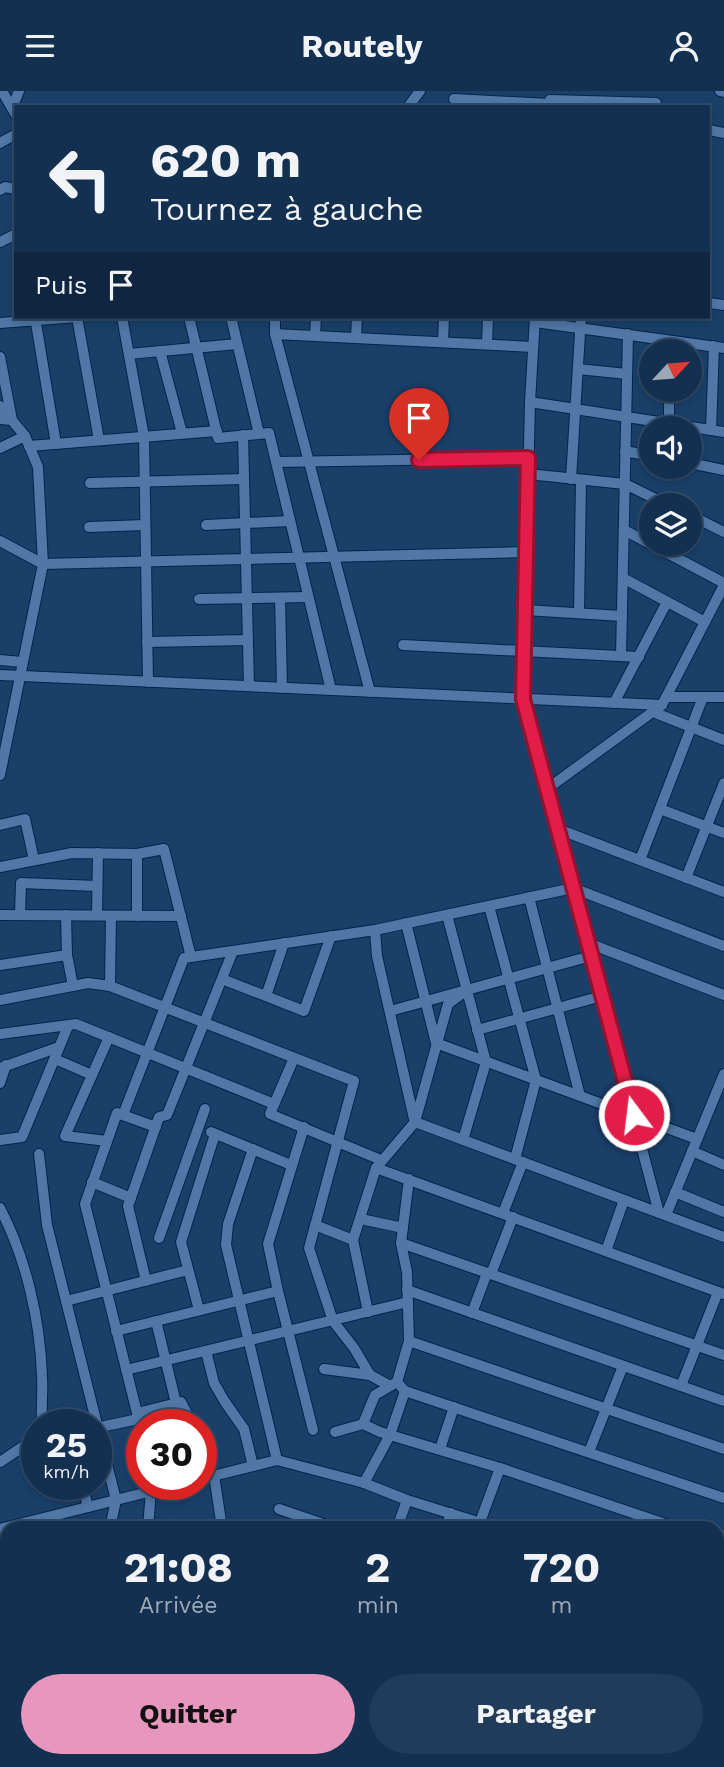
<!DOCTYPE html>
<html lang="fr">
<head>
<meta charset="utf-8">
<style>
  :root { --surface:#143050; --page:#213c5a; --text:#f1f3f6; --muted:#9da9b7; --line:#334b67; --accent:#e797bd }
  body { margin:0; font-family:"Work Sans",sans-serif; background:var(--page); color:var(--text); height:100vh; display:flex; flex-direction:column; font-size:26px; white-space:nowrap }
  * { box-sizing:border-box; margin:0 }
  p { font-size:23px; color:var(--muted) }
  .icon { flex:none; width:38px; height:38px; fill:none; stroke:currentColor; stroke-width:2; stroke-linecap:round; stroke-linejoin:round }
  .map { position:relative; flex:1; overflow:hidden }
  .side { position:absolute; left:0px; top:1430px; width:724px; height:247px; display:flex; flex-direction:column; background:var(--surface); border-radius:21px 21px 0 0; box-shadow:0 4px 10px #0003,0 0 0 2px var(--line) }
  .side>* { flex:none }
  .top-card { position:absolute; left:14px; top:14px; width:696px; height:214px; border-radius:0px; box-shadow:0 4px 10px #0003,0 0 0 2px var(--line); background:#143050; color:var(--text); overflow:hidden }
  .needle { width:46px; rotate:64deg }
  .buttons { position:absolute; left:639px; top:248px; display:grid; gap:14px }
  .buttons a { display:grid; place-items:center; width:63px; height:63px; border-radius:50%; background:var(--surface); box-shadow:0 4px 10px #0003,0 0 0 2px var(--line); font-size:35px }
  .speed { position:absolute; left:21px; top:1318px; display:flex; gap:14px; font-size:35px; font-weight:700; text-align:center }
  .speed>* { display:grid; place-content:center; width:91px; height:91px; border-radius:50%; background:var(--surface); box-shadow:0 4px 10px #0003,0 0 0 2px var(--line); line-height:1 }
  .speed small { font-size:18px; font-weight:400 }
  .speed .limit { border:10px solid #d22; background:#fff; color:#111 }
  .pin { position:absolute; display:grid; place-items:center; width:60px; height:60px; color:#fff; margin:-72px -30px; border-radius:50% 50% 50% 0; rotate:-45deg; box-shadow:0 0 7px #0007 }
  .pin .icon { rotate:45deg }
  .me { position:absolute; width:77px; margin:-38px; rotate:345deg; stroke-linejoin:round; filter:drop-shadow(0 0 5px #0008) }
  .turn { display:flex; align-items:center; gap:24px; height:147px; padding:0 21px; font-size:32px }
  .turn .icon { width:91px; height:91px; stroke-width:2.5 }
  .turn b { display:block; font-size:49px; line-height:60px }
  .then { display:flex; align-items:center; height:66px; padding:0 21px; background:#0003; gap:14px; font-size:26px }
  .eta { display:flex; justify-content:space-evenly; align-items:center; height:119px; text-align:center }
  .eta b { font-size:42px; font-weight:700; line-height:49px }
  .cta { display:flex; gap:14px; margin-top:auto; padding:14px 21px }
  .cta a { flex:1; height:80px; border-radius:42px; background:var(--accent); color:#111; font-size:28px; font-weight:700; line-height:80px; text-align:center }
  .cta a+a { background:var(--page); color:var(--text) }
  header { display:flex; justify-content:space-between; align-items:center; height:91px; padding:0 21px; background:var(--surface); font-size:32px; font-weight:700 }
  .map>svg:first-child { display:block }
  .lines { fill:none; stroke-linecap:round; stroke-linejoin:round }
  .minor-casing { stroke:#00254d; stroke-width:12 }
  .minor { stroke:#5077a5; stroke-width:10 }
  .route-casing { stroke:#92132f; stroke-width:18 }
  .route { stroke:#e11d48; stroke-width:12 }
</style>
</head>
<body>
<header><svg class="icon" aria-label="menu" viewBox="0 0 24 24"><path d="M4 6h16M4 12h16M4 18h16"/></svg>Routely<svg class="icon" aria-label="person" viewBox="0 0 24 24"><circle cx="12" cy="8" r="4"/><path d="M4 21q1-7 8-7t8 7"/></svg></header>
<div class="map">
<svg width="724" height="1676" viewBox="0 0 724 1676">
  <rect width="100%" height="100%" fill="#1a406a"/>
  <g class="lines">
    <!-- minor casing -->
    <g class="minor-casing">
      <g id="minor">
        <polyline points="2,0 16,24"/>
        <polyline points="720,0 724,1"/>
        <polyline points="454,8 549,13"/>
        <polyline points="550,9 656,12"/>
        <polyline points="408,16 420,0"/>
        <polyline points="12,17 19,0"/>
        <polyline points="709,39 724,42"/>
        <polyline points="0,52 16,43"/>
        <polyline points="0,99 5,96 16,98"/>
        <polyline points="0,151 16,143"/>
        <polyline points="709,212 724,214"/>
        <polyline points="35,226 56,353"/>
        <polyline points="77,226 99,349"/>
        <polyline points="122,226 144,346 148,591"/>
        <polyline points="189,226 218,347 269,342 331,599"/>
        <polyline points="231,226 259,343"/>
        <polyline points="275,226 275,243 370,601"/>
        <polyline points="535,226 530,311 523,608 659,1122"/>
        <polyline points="535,231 724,257"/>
        <polyline points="0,232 77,226"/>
        <polyline points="275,243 533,256"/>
        <polyline points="315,245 316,226"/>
        <polyline points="356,247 357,226"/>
        <polyline points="443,251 444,226"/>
        <polyline points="487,253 488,226"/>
        <polyline points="160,260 182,342"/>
        <polyline points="129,263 237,253"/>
        <polyline points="0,266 12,329 0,328"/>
        <polyline points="578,278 627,283"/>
        <polyline points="530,311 724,341"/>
        <polyline points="0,315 25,345 38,376 43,473 0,684"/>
        <polyline points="669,332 669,299"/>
        <polyline points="711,339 714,255"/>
        <polyline points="243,344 249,595"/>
        <polyline points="29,355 217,340"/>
        <polyline points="0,357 25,345"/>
        <polyline points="625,360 651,365"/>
        <polyline points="276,371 529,367"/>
        <polyline points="690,372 724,379"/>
        <polyline points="528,383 625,393 670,415"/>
        <polyline points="571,388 581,226"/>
        <polyline points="90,392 244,388"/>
        <polyline points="690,424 724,441"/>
        <polyline points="206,434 290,430"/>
        <polyline points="89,436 145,434"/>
        <polyline points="624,439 724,492"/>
        <polyline points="0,450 43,473 527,461"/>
        <polyline points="623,487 705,531"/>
        <polyline points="280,507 282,597"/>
        <polyline points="199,508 308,506"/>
        <polyline points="525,519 622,525"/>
        <polyline points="579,522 581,389"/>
        <polyline points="147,551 248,549"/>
        <polyline points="403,554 639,566"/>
        <polyline points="621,565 628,243"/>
        <polyline points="0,569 22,571"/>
        <polyline points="0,584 662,614"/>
        <polyline points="666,606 724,606"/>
        <polyline points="614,612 667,511"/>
        <polyline points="653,621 724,649"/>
        <polyline points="547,698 662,614 724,494"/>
        <polyline points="660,718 724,742"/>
        <polyline points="0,734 25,728 34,769"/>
        <polyline points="558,738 724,801"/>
        <polyline points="640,769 703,606"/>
        <polyline points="0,776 72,762 137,763 164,758 191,866"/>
        <polyline points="686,787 724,692"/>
        <polyline points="529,806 580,1005"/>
        <polyline points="489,815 536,989 515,1068"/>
        <polyline points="0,824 181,825"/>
        <polyline points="20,824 21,792 97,795"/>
        <polyline points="66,824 67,864 73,895"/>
        <polyline points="97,824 98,762"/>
        <polyline points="447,824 486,971 463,1049"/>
        <polyline points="137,825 137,763"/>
        <polyline points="406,832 436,952 697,1048"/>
        <polyline points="375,839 377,865 414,1028"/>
        <polyline points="588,852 724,904"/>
        <polyline points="0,874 67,864"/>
        <polyline points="222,888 304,920 331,845"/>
        <polyline points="110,895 111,825"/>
        <polyline points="266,905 284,852"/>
        <polyline points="0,909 88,892 110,895 354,990 309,1157 333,1230 354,1257 370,1284 390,1295"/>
        <polyline points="390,920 591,865"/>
        <polyline points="477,939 602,905"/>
        <polyline points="0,943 76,933 274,1013"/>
        <polyline points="294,967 270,1023 381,1069"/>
        <polyline points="55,968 92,984"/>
        <polyline points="0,977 59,956"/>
        <polyline points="0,992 6,974"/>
        <polyline points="123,1024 184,867 375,839 573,797 724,855"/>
        <polyline points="415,1031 724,1146"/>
        <polyline points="304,1036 268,1153 278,1200 313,1339"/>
        <polyline points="211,1041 291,1074"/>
        <polyline points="0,1049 22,1046 68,935"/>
        <polyline points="107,1050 65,1045 109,946"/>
        <polyline points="253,1058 228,1133 226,1154 277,1369"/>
        <polyline points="692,1060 724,1074"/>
        <polyline points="39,1063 47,1134 116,1409 110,1437"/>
        <polyline points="376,1077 724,1203"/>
        <polyline points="92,1091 131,1107"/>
        <polyline points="675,1101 724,1121"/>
        <path d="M0,1117c26,50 40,111 42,168 1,16 -1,32 0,49"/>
        <polyline points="503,1122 523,1071"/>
        <polyline points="666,1124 724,983"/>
        <polyline points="361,1128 403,1137"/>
        <polyline points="315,1134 353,1149"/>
        <polyline points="159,1147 205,1018"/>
        <polyline points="401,1152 724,1264"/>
        <polyline points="606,1160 624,1109"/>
        <polyline points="491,1183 513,1126"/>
        <polyline points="146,1190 128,1115 159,1026 167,1024 233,860"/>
        <polyline points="407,1199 724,1310"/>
        <polyline points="66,1210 188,1179"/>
        <polyline points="199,1219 181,1151 215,1043"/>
        <polyline points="368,1221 353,1149 376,1077 415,1031 448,913 467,899"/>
        <polyline points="472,1222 487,1182"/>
        <polyline points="156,1230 176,1312"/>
        <polyline points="116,1240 278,1200"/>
        <polyline points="409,1250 724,1358"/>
        <polyline points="206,1260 214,1292 225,1311 244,1338 253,1375"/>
        <polyline points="324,1278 370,1284"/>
        <polyline points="126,1279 408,1211"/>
        <polyline points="397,1291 405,1300 724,1407"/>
        <polyline points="681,1295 718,1201"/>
        <polyline points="137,1322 181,1311 193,1334"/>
        <polyline points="363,1333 375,1304 397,1291 409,1250 407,1181 401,1152 409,1088"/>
        <polyline points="96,1337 138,1328"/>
        <polyline points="335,1341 363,1333 380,1341 500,1377 677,1437"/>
        <polyline points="142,1342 85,1113 117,1022 156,1036"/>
        <polyline points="201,1345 206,1352"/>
        <polyline points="440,1358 454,1316"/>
        <polyline points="589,1361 623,1275"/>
        <polyline points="0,1371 37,1346"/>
        <polyline points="214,1384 222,1437"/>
        <polyline points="201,1388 277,1369 364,1392 407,1409 497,1437"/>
        <polyline points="364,1392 390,1344 405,1300"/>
        <polyline points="82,1393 88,1416"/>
        <polyline points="279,1418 335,1437"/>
        <polyline points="480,1431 500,1377"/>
        <polyline points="148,1437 151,1400"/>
        <polyline points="397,1437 407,1409"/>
        <polyline points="446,1437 451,1422"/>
        <polyline points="0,1438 180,1393"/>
        <polyline points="718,1450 724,1453"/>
        <polyline points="0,1478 7,1480"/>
        <polyline points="718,1510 724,1513"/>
        <polyline points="0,1520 7,1523"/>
        <polyline points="0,1565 7,1568"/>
        <polyline points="718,1573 724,1575"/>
        <polyline points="718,1611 724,1593"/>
        <polyline points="0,1614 7,1617"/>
        <polyline points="105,1670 116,1676"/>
        <polyline points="603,1670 621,1676"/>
        <polyline points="7,1676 9,1670"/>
        <polyline points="214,1676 216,1670"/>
        <polyline points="325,1676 327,1670"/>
        <polyline points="369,1676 371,1670"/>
        <polyline points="416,1676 419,1670"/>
        <polyline points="462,1676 465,1670"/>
        <polyline points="508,1676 511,1670"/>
        <polyline points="555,1676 557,1670"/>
        <polyline points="648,1676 650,1670"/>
        <polyline points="694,1676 697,1670"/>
      </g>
    </g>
    <!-- minor -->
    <use href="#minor" class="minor"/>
  </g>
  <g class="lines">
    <!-- route casing -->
    <g class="route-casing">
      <polyline id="route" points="419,369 528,367 523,608 634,1024"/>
    </g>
    <!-- route -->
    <use href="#route" class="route"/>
  </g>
</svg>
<div class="buttons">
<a><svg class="needle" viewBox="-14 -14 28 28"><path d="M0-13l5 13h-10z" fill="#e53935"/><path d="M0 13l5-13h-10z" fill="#9da9b7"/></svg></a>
<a><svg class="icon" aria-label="sound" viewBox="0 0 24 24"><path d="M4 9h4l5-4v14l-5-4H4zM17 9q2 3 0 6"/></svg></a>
<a><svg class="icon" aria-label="layers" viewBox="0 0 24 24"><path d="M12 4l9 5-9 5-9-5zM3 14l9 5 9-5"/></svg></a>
</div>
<div class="speed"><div>25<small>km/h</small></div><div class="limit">30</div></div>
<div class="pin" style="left:419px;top:369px;background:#d93025"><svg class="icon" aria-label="arrive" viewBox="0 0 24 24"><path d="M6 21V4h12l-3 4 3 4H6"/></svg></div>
<svg class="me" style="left:634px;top:1024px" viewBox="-20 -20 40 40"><circle r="17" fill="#e11d48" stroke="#fff" stroke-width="3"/><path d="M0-11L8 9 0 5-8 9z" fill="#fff"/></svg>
<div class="top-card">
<div class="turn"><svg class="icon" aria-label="left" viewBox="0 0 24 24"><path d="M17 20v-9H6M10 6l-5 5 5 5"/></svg><div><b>620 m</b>Tournez à gauche</div></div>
<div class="then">Puis<svg class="icon" aria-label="arrive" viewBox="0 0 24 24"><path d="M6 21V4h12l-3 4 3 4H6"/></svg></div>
</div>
<section class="side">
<div class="eta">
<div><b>21:08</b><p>Arrivée</p></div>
<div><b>2</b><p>min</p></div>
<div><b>720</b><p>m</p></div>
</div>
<div class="cta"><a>Quitter</a><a>Partager</a></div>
</section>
</div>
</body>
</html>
